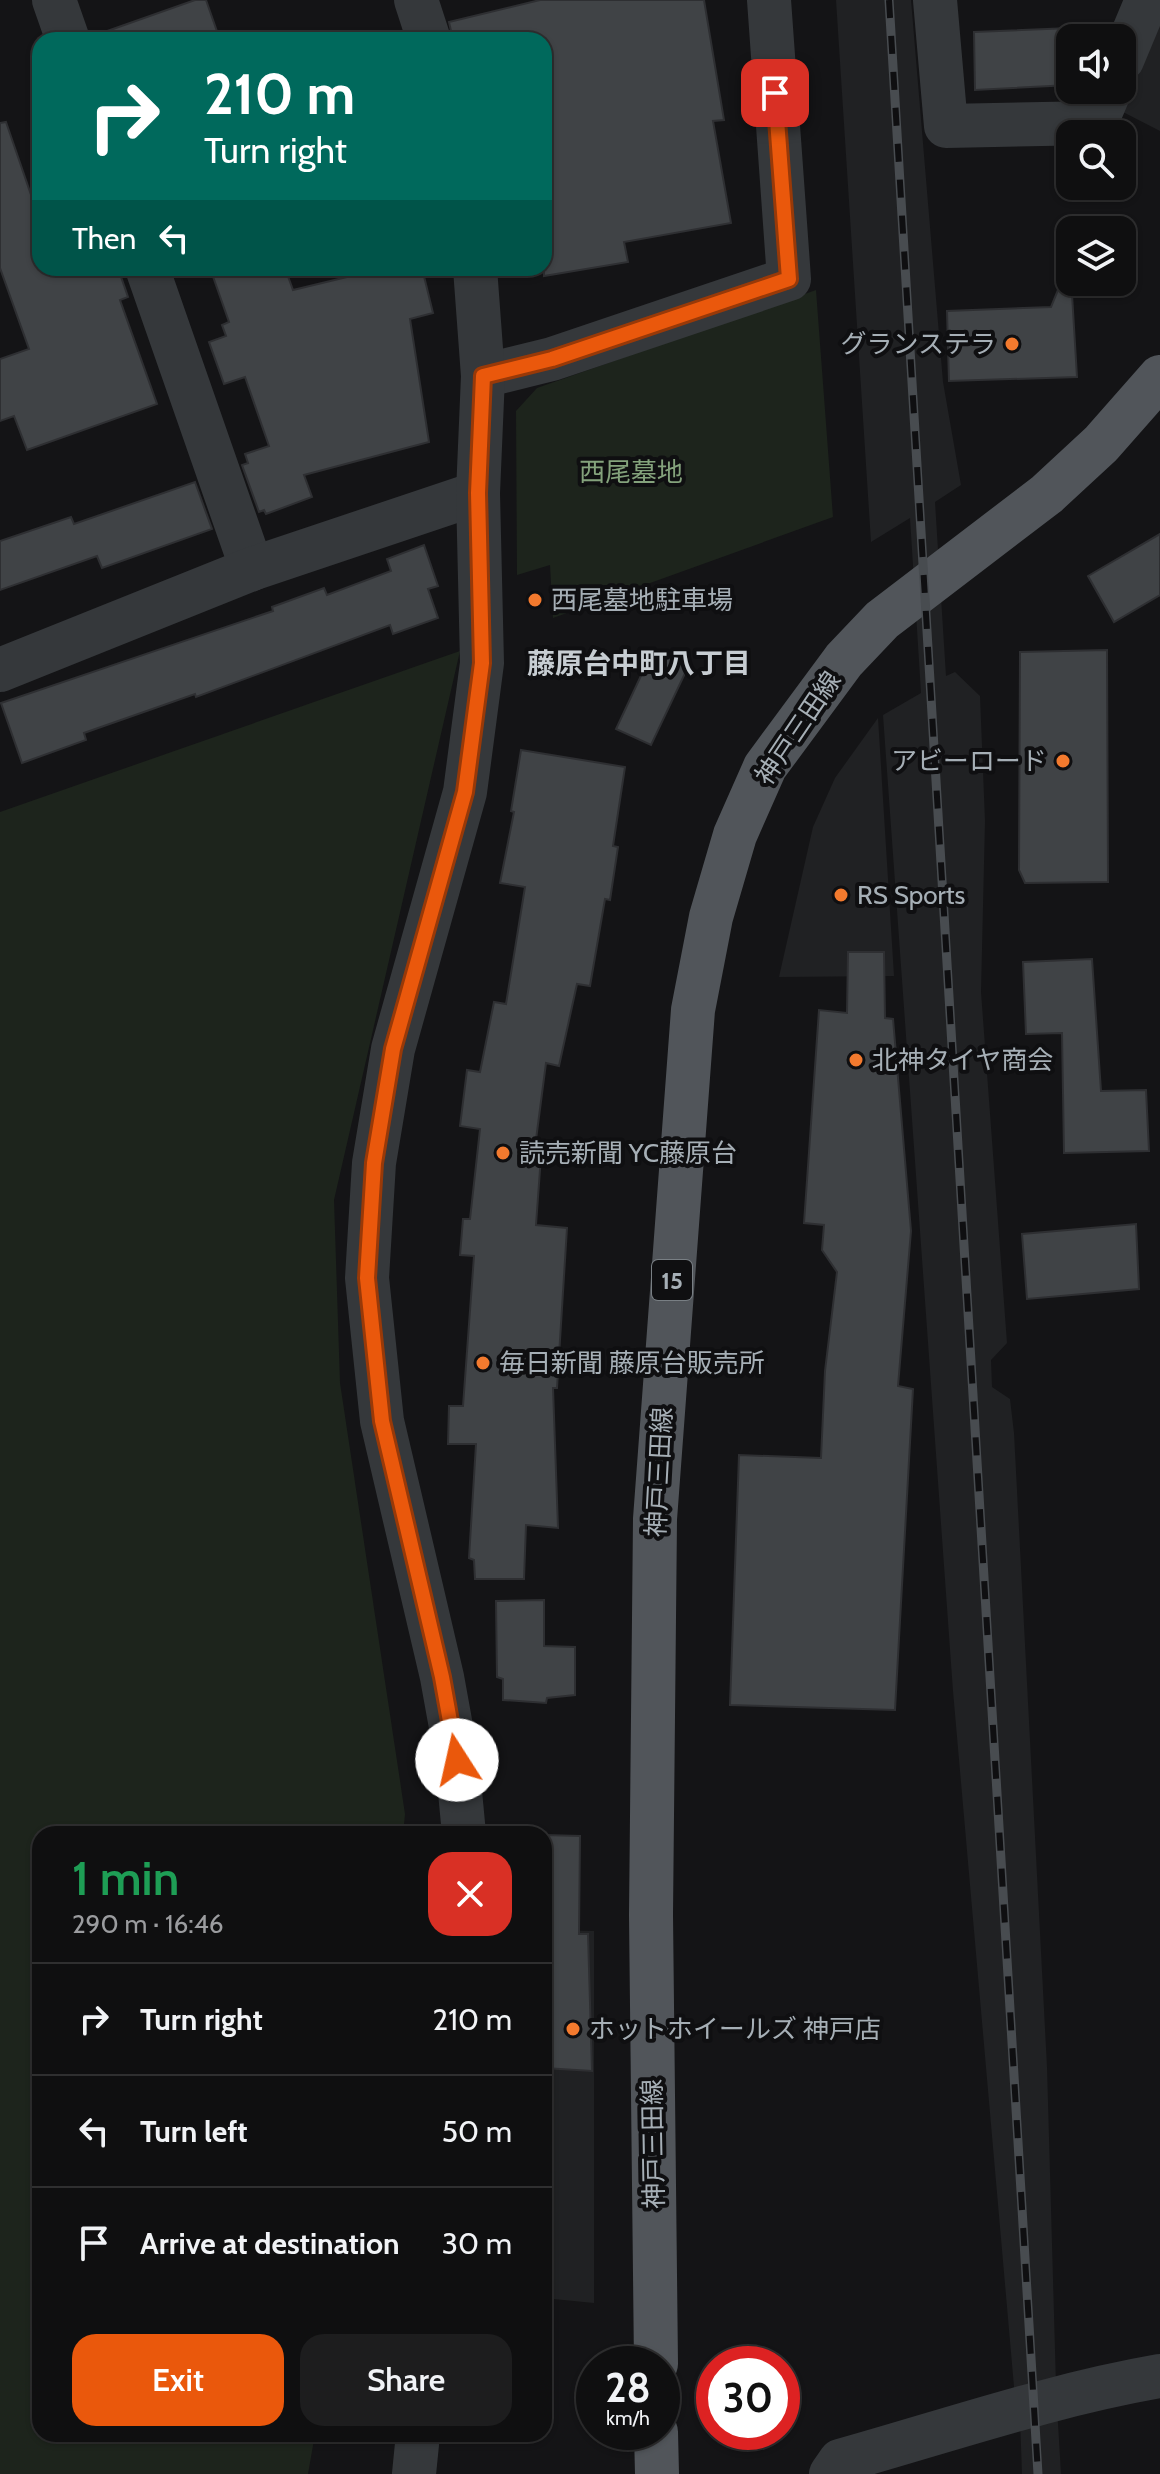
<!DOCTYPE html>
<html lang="en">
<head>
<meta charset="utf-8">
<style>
  :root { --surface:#0f0f10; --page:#1d1d1e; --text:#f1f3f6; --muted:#9b9c9f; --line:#2f2f30; --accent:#ea580c }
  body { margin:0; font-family:Cabin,"Noto Sans JP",sans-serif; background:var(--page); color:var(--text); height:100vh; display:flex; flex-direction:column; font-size:30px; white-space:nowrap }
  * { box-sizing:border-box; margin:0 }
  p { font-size:26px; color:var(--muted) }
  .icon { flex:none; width:44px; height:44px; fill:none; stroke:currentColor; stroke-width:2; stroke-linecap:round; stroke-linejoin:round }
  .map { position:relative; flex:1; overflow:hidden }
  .details { position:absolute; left:32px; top:1826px; width:520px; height:616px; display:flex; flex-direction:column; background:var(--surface); border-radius:24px; box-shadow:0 2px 6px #0004,0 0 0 2px var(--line) }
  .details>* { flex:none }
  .top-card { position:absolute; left:32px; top:32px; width:520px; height:244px; border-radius:24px; box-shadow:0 2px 6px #0004,0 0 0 2px var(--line); background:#00695c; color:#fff; overflow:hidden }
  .fabs { position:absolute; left:1056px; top:24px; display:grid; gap:16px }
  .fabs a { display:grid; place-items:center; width:80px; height:80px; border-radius:16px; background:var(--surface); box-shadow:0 2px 6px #0004,0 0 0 2px var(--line); font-size:40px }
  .speed { position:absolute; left:576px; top:2346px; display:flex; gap:16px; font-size:40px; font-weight:700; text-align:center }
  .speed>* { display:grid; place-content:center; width:104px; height:104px; border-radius:50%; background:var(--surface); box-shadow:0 2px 6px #0004,0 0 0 2px var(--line); line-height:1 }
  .speed small { font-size:20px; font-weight:400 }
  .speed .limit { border:12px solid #d22; background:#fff; color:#111 }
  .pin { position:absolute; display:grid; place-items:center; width:68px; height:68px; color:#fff; margin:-34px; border-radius:16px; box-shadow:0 4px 12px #0006 }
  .me { position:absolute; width:88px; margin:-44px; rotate:350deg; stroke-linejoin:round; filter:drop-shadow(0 0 6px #0008) }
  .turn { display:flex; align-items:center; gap:28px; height:168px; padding:0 40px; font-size:36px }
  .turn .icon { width:104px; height:104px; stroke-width:2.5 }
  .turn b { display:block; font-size:56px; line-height:68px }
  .then { display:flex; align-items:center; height:76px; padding:0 40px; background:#0003; gap:16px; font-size:30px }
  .round { display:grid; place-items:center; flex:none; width:84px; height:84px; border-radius:24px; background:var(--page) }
  .overview { display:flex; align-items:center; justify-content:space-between; height:136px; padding:0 40px }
  h1 { font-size:48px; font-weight:600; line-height:60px; color:#1e9e55 }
  .primary-button { display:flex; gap:16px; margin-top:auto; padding:16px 40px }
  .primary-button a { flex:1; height:92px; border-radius:24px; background:var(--accent); color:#fff; font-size:32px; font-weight:600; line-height:92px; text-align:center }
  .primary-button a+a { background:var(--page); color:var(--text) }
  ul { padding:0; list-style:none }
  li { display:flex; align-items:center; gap:24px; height:112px; padding:0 40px; border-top:2px solid var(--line) }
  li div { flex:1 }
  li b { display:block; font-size:30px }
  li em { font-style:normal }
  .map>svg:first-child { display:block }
  .built { fill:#202123 }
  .green { fill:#1d241c }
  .building { fill:#404346; stroke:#2e2f32; stroke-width:2 }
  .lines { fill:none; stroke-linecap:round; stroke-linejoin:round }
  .minor { stroke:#35383b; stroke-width:44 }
  .major { stroke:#51555a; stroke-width:44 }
  .rail-casing { stroke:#484c50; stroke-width:9 }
  .rail { stroke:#0f0f11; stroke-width:6; stroke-dasharray:18; stroke-linecap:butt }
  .route-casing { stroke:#983908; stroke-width:20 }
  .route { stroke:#ea580c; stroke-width:14 }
  .poi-dot { fill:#f37a2e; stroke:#0f0f11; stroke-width:3 }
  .labels { text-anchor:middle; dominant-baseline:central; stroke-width:8; stroke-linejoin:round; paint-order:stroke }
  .shield { fill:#0f0f11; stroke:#797f84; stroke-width:2 }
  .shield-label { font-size:24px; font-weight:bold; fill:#a6afb6 }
  .poi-label { font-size:26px; fill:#a6afb6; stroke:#0f0f11; text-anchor:start }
  .park-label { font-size:26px; fill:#84a27c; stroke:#0f0f11 }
  .street-label { font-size:26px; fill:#a6afb6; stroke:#0f0f11 }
  .neighbourhood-label { font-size:28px; font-weight:bold; fill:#c7cdd2; stroke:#0f0f11 }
</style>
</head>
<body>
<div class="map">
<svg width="1160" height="2474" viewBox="0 0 1160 2474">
  <rect width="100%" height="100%" fill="#141416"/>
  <!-- built -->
  <g class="built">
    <polygon points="836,0 911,0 943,382 961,485 935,502 946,676 955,672 980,696 985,821 981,992 1007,1343 991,1360 992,1387 1010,1399 1014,1433 1047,2067 1056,2385 1015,2398 953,1691 883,715 921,693 910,518 871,542"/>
    <polygon points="1160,22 1160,131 1123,112"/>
    <polygon points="878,718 894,976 779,977 813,827 835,778"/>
    <polygon points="544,1930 594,1931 594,2303 544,2298"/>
    <polygon points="1057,2407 1061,2474 1022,2474 1020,2418"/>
  </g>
  <!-- green -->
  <g class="green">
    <polygon points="816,290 833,517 553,618 550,565 517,575 516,411 537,388"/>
    <polygon points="460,651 334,1200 340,1383 405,1814 403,1834 40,1834 40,2434 315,2434 308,2474 0,2474 0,812"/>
  </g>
  <!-- building -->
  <g class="building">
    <polygon points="195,0 206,0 220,40 97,40 96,35"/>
    <polygon points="540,0 704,0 724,120 713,121 731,223 624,242 628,262 544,276 544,40 453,40 449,22"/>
    <polygon points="1070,28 1070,85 975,90 974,32"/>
    <polygon points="6,122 40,221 40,268 118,268 128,297 120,300 157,404 27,450 14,416 0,421 0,359 29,349 0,268 0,123"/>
    <polygon points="1070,261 1077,377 949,381 947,311 1051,307"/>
    <polygon points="210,268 285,268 293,290 384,268 422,268 433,313 410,319 429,442 304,475 312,497 266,514 264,510 259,512 242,465 248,463 245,454 269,446 245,377 224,384 209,342 226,336 222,325 229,322"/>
    <polygon points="195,482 212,529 102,568 97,556 0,590 0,541 71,517 74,524"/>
    <polygon points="1160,534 1160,595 1114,622 1088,576"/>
    <polygon points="424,545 438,586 428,589 438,618 393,634 390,625 196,697 195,694 84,733 86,740 22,763 1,703 273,611 272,607 324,588 327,595 391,571 387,559"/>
    <polygon points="653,650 688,667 651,745 616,729"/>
    <polygon points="1107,650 1108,882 1025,883 1019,870 1020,652"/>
    <polygon points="521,750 625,767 613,846 618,847 610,900 605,899 590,986 577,984 559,1066 546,1063 534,1155 541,1156 536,1225 567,1228 557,1388 553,1388 558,1528 526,1525 524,1579 475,1579 474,1560 469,1558 476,1444 448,1444 449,1406 463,1406 474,1256 460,1255 463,1219 470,1219 480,1129 460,1126 467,1070 480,1072 494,1002 506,1004 525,887 500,883 514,812 511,811"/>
    <polygon points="848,952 884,952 885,1018 893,1019 911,1231 898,1386 913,1389 895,1710 730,1705 739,1455 821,1458 825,1371 837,1272 822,1250 824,1225 804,1223 819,1010 847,1013"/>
    <polygon points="1092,959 1101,1091 1146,1090 1149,1151 1064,1153 1062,1033 1026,1034 1023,962"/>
    <polygon points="1136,1224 1139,1289 1027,1299 1022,1234"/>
    <polygon points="544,1600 544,1646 575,1647 575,1695 547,1698 546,1703 503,1700 503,1679 497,1677 496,1601"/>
    <polygon points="544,1835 580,1836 579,1934 588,1934 592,2071 544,2068"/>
  </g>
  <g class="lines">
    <!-- minor -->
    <g class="minor">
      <polyline points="54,0 68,40"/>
      <polyline points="416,0 429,40"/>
      <polyline points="935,0 946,126 1096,123 1110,90"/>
      <polyline points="1122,60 1147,0"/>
      <polyline points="147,268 252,569"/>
      <polyline points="483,376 552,359 789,279 769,0"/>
      <polyline points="0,670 252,569 478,493"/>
      <polyline points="464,1834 457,1760 442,1677 382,1421 367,1278 374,1163 393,1049 465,792 482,663 478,493 483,376 475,268"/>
      <polyline points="414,2474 418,2434"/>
      <path d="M831,2474l9,-13c107,-30 211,-66 320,-85"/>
    </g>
    <!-- major -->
    <g class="major">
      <polyline points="656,2364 651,1915 655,1519 693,1010 711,917 735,835 765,767 844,660 882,620 1047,494 1101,444 1160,377"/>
      <polyline points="656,2432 657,2474"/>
    </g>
    <!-- rail casing -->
    <g class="rail-casing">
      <polyline id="rail" points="889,0 1038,2474"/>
    </g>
    <!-- rail -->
    <use href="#rail" class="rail"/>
  </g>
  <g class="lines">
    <!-- route casing -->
    <g class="route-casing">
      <polyline id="route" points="457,1760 442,1677 382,1421 367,1278 374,1163 393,1049 465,792 482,663 478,493 483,376 552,359 789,279 775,93"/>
    </g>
    <!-- route -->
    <use href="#route" class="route"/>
  </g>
  <!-- markers -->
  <g class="poi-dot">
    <circle cx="1012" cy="344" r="8"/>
    <circle cx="535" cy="600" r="8"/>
    <circle cx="1063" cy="761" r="8"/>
    <circle cx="841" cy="895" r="8"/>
    <circle cx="856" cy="1060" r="8"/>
    <circle cx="503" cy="1153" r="8"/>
    <circle cx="483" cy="1363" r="8"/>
    <circle cx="573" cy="2029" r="8"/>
  </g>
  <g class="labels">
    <!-- shield labels -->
    <rect class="shield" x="652" y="1260" width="40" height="40" rx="6"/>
    <g class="shield-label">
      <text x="672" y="1280">15</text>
    </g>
    <!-- poi labels -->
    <g class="poi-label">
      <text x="996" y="344" text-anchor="end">グランステラ</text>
      <text x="551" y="600">西尾墓地駐車場</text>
      <text x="1047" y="761" text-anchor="end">アビーロード</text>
      <text x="857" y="895">RS Sports</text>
      <text x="872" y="1060">北神タイヤ商会</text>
      <text x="519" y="1153">読売新聞 YC藤原台</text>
      <text x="499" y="1363">毎日新聞 藤原台販売所</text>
      <text x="589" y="2029">ホットホイールズ 神戸店</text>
    </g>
    <!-- park labels -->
    <g class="park-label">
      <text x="631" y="472">西尾墓地</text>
    </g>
    <!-- street labels -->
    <g class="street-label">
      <text transform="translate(798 728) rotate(-56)">神戸三田線</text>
      <text transform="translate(659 1472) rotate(-87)">神戸三田線</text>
      <text transform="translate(653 2144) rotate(-91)">神戸三田線</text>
    </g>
    <!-- neighbourhood labels -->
    <g class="neighbourhood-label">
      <text x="639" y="663">藤原台中町八丁目</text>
    </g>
  </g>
</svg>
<div class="fabs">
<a><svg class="icon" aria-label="sound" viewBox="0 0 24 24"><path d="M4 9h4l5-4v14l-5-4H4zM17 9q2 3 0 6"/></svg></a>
<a><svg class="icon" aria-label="search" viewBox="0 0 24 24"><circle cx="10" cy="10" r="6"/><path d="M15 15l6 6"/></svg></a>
<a><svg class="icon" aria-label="layers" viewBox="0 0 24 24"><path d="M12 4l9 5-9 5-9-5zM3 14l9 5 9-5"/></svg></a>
</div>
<div class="speed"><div>28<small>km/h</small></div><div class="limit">30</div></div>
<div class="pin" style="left:775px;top:93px;background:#d93025"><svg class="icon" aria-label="arrive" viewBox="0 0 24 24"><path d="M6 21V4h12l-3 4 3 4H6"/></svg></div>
<svg class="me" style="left:457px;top:1760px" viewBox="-20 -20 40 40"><circle r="19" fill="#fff"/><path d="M0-13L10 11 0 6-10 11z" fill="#ea580c"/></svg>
<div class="top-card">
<div class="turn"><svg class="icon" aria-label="right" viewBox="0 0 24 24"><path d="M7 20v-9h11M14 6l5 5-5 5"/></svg><div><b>210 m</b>Turn right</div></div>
<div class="then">Then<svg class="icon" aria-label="left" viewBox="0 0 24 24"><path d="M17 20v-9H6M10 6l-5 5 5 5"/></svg></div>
</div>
<section class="details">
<div class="overview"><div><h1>1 min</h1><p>290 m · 16:46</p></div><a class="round" style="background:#d93025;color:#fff"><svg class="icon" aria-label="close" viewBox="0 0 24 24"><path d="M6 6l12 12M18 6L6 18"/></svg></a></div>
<ul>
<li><svg class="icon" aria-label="right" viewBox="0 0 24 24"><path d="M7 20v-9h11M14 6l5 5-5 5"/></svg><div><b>Turn right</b></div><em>210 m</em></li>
<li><svg class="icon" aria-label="left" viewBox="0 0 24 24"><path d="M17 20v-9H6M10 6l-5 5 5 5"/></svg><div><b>Turn left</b></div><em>50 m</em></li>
<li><svg class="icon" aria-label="arrive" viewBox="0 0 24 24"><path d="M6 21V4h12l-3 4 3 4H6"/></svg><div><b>Arrive at destination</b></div><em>30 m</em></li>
</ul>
<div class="primary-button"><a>Exit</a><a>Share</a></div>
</section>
</div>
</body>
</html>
